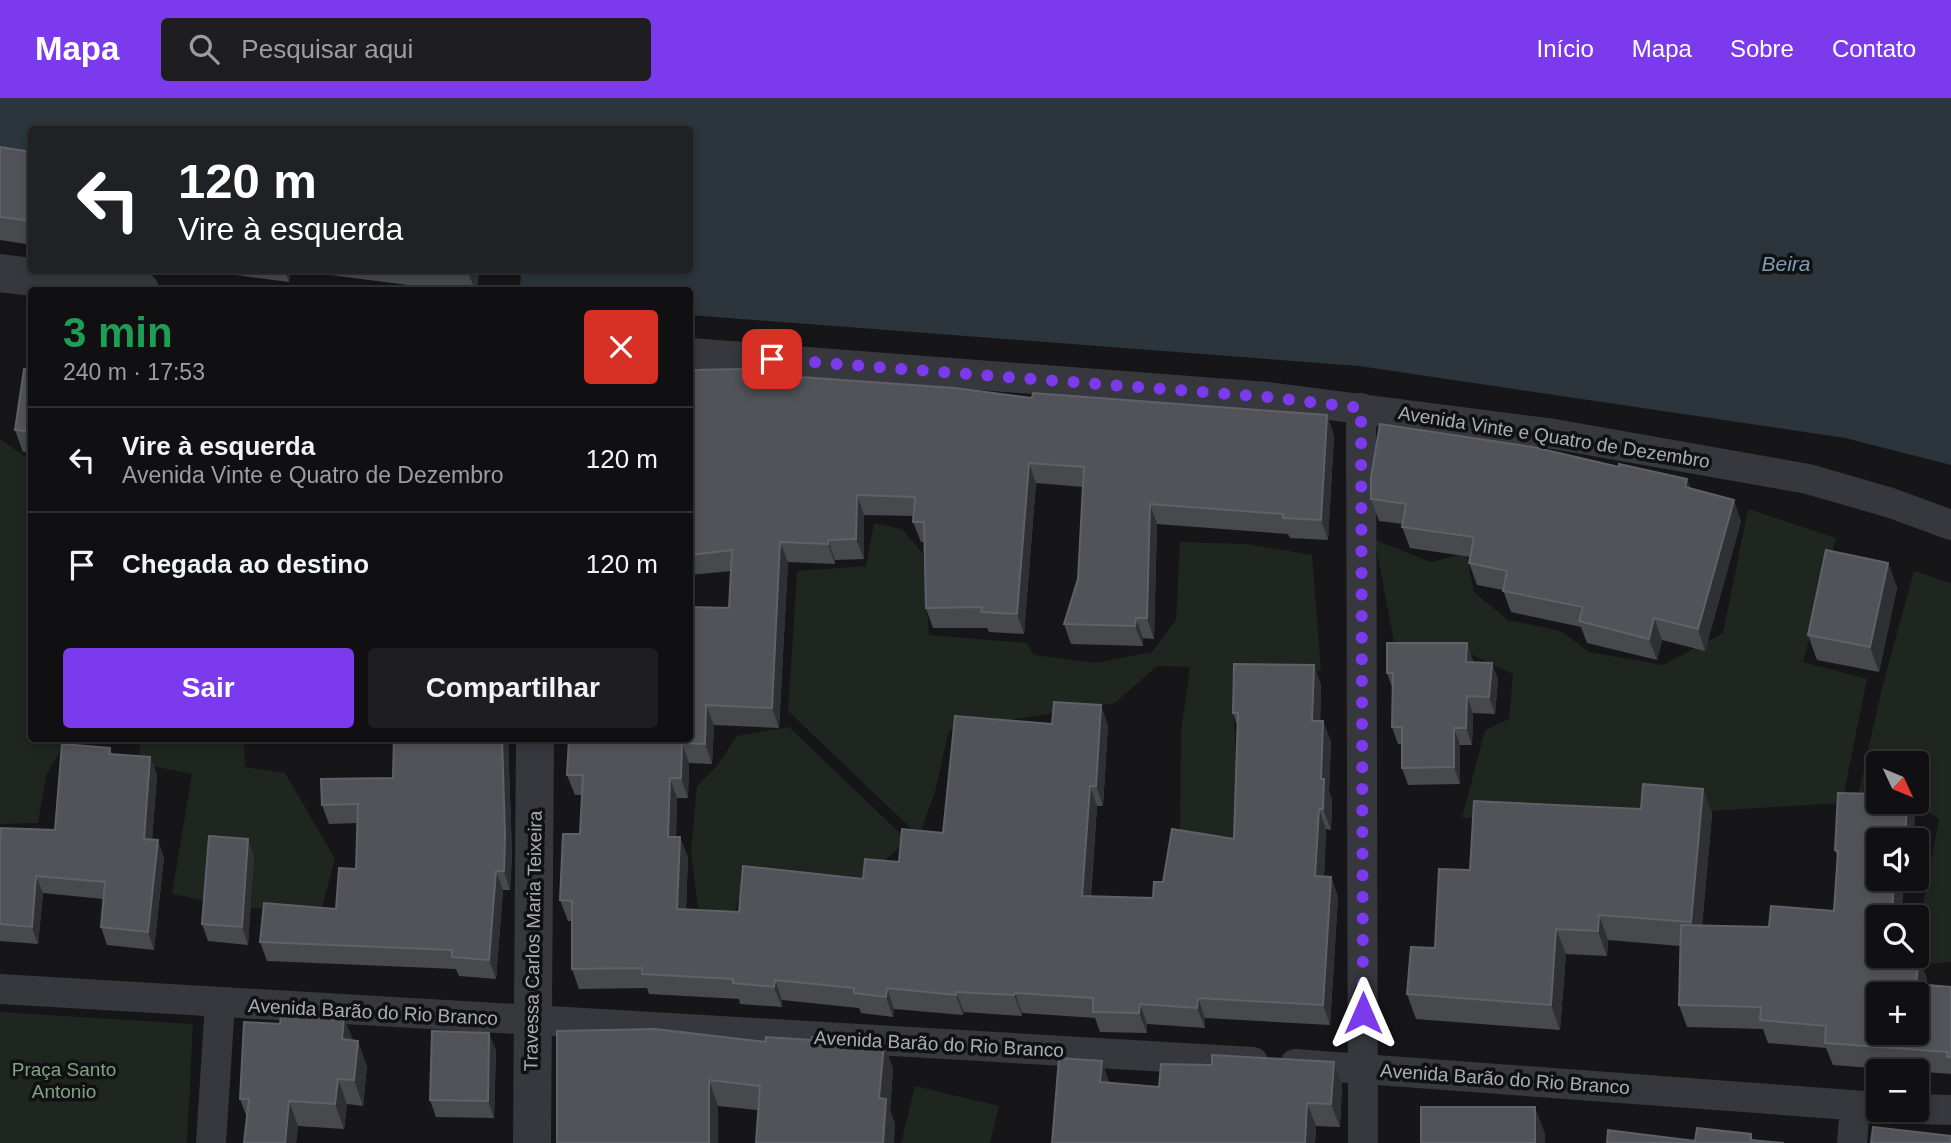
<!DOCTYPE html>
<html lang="pt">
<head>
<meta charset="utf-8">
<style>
  :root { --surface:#101012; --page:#1e1e20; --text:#f1f3f6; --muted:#9c9d9f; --line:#303032; --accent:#7c3aed }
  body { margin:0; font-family:Arial,sans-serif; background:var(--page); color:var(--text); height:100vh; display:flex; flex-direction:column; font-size:26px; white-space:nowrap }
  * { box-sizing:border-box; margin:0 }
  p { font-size:23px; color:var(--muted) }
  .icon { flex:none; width:38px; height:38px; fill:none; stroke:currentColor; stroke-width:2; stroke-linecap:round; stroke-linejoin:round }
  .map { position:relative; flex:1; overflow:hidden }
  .drawer { position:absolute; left:28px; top:189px; width:665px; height:455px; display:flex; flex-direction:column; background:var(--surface); border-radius:7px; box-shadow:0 4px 10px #0003,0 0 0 2px var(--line) }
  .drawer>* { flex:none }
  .hud { position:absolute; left:28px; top:28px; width:665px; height:147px; border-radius:7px; box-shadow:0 4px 10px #0003,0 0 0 2px var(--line); background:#202124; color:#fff; overflow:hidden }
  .needle { width:46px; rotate:134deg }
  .tools { position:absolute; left:1866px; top:653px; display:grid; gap:14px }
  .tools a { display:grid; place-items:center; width:63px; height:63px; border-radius:7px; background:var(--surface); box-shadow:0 4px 10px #0003,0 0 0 2px var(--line); font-size:35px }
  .pin { position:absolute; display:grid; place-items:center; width:60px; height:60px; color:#fff; margin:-30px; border-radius:14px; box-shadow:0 4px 10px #0006 }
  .me { position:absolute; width:77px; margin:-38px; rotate:0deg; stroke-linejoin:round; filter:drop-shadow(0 0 5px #0008) }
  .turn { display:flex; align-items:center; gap:24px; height:147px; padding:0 35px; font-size:32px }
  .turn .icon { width:91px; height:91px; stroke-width:2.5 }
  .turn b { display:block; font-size:49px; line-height:60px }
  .round { display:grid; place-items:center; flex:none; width:74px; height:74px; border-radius:7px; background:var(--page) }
  .headline { display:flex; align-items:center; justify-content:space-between; height:119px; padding:0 35px }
  h1 { font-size:42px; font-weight:700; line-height:52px; color:#1e9e55 }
  .cta { display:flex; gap:14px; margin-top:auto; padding:14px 35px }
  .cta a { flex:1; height:80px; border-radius:7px; background:var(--accent); color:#fff; font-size:28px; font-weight:700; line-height:80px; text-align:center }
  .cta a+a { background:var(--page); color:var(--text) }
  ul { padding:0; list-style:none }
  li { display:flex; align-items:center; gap:21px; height:105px; padding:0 35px; border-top:2px solid var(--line) }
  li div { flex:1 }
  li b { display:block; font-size:26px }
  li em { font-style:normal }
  header { display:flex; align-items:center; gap:42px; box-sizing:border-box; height:98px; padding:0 35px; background:var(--accent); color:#fff }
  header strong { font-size:33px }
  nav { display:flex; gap:38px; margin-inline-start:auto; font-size:24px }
  .search { width:490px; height:63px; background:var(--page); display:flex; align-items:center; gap:18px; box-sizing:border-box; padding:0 24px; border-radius:7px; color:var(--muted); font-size:26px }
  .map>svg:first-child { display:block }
  .green { fill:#1e261f; fill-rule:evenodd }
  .water { fill:#2c353c }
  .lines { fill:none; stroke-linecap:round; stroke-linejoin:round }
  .minor { stroke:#37383d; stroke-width:30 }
  .tertiary { stroke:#37383d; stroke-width:38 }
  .wall { fill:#47494d }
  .shaded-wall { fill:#2f3033 }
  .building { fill:#525359; stroke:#5f6168; stroke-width:2; fill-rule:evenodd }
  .route { stroke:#7c3aed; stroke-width:12; stroke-dasharray:0 21.6 }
  .labels { text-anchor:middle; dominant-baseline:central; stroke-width:7; stroke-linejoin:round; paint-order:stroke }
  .street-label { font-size:19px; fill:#a8adb8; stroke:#111113 }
  .park-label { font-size:19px; fill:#7fa381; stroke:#111113 }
  .water-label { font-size:21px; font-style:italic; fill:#7f9bb3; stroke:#111113 }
</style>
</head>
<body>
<header>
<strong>Mapa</strong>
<div class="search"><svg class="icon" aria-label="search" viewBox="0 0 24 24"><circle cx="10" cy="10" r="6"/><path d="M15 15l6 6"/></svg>Pesquisar aqui</div>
<nav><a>Início</a><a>Mapa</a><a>Sobre</a><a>Contato</a></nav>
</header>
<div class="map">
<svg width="1951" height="1045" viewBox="0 0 1951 1045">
  <rect width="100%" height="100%" fill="#161618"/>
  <!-- green -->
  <g class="green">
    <polygon points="0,341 31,363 32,640 67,641 46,677 38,725 0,726"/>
    <polygon points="1748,411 1836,440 1803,564 1867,581 1842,705 1576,721 1462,720 1485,632 1509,621 1513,576 1460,551 1395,550 1375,442 1431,464 1466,455 1474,494 1508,522 1561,533 1589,554 1663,567 1723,535"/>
    <polygon points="874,425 902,431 923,456 929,537 1027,545 1034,557 1095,565 1152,554 1176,522 1180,444 1248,446 1312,457 1321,572 1232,586 1242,774 1180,732 1181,633 1190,569 1157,568 1115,605 949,632 935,694 919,738 788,613 797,473 866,468"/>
    <path d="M1914,473l37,12v379l-39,4 27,-147 -19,-13 -64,-2 26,-116zM1878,665h38v39h-38z"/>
    <polygon points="789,629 907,742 855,790 745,781 734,817 698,811 691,752 697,688 716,669 737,638"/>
    <polygon points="142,641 244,641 245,669 285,675 335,761 321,813 251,810 254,758 211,804 172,796 192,676 137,665"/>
    <polygon points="0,914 193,926 187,1045 0,1045"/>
    <polygon points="915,988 999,1008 990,1045 901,1045"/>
  </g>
  <!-- water -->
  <polygon class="water" points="0,0 1951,0 1951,367 1845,340 1359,268 690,217 690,192 520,192 521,172 690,172 690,32 32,32 31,55 0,49"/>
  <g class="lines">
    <!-- minor -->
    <g class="minor">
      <polyline points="690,255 1268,299 1554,336 1808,381 1891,405 1951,427"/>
      <polyline points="1361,310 1363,1045"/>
      <polyline points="0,891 1253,964"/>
      <polyline points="1295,966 1878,1009"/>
      <polyline points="1916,1011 1951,1012"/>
      <polyline points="211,1045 220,905"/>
      <polyline points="1852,1045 1855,1008"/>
    </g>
    <!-- tertiary -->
    <g class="tertiary">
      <polyline points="0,175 140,192"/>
      <polyline points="532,1045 535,640"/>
    </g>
  </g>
  <!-- wall -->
  <g class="wall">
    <polygon points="0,49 32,54 32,147 0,142"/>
    <polygon points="198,172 291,172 289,184"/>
    <polygon points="291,172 479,172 477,192 447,192"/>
    <polygon points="32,272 32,355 23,354 15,332"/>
    <polygon points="690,272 1032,300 1327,317 1334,338 1328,442 1290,440 1288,436 1157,426 1154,541 1143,540 1143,548 1071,546 1064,526 1078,481 1083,389 1036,385 1024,536 989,534 987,530 933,530 926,510 924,444 921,444 913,424 914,418 864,417 864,461 835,462 835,466 788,464 779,630 714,627 712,666 689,665 688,700 677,700 676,739 688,759 686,811 739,814 863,781 899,764 943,735 1052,626 1108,627 1103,708 1097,708 1091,798 1153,800 1163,784 1234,741 1237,627 1233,615 1314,567 1321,587 1320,623 1331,643 1329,694 1332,701 1331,732 1326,731 1324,779 1331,779 1338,799 1330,927 1205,920 1205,930 1147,926 1147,935 1100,934 1095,920 1022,915 1022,918 964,914 963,917 894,911 893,919 861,915 859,910 782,902 782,909 740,906 739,901 649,896 647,890 579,891 572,871 572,823 568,823 560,802 580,736 582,697 575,697 567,677 729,510 731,473 690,477"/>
    <polygon points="1691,391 1741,423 1705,553 1662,542 1657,562 1587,545 1581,529 1511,514 1503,492 1477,487 1469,465 1471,459 1410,450 1402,429 1403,426 1379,423 1371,401"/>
    <polygon points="1888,465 1897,490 1879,574 1817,562 1808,537"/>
    <polygon points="1467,545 1473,564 1492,565 1498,582 1495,616 1473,615 1472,647 1460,647 1460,686 1408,687 1402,670 1402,646 1398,646 1392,629 1393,592 1387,575"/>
    <polygon points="394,640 508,640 512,757 510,792 503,792 496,881 459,878 456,871 267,863 260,844 336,811 356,771 358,725 329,726 322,707 393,680"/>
    <polygon points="110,650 112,656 157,676 152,742 164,759 154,852 107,847 101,829 103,801 43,795 38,846 0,843 0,741 55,732"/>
    <polygon points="1703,691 1712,716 1702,828 1769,829 1834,813 1838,760 1835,752 1878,704 1909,704 1915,720 1878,742 1904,780 1901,819 1878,819 1878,858 1919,859 1927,882 1926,887 1951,889 1951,976 1833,967 1826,950 1768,945 1763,931 1687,929 1679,907 1680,848 1608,842 1607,858 1566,856 1560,932 1416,921 1407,896 1435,850 1641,711"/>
    <polygon points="254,758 248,847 208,843 202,826"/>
    <polygon points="353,942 367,968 363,1008 347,1006 344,1031 298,1028 296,1045 244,1045 247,1020 240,1001"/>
    <polygon points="765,944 884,946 893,971 890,1012 895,1026 718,1008 557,1045"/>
    <polygon points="496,952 494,1020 436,1019 430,1002"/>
    <polygon points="1334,964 1342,986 1340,1029 1316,1028 1315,1045 1052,1045 1110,985 1159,989 1212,967"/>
  </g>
  <!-- shaded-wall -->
  <g class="shaded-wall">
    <polygon points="284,172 291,172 289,184"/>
    <polygon points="467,172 479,172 477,192 475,192"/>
    <polygon points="1327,317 1334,338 1328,442 1321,422"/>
    <polygon points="1029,365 1036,385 1024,536 1017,516"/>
    <polygon points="1687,381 1695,402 1685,389"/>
    <polygon points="857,397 864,417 864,461 856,441"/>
    <polygon points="1734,402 1741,423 1705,553 1698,531"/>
    <polygon points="1150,406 1157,426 1154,541 1147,520"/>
    <polygon points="828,442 835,462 835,466 828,446"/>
    <polygon points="780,444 788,464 779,630 772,610"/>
    <polygon points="1888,465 1897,490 1879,574 1870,549"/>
    <polygon points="1136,520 1143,540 1143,548 1135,528"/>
    <polygon points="1654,520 1662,542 1657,562 1649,541"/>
    <polygon points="1467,545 1473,562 1473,580 1466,564"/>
    <polygon points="1492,565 1498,582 1495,616 1489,599"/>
    <polygon points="1314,567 1321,587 1320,643 1312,623"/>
    <polygon points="1467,598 1473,615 1472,647 1466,630"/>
    <polygon points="706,607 714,627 712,666 705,646"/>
    <polygon points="1101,607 1108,627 1103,708 1096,688"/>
    <polygon points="1323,623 1331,643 1329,694 1332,701 1331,732 1323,711 1321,681"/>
    <polygon points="1454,630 1460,647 1460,686 1454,669"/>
    <polygon points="502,640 508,640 512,757 510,792 504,773"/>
    <polygon points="682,645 689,665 688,700 681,680"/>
    <polygon points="150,659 157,676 151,758 144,741"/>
    <polygon points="670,680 677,700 675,759 668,739"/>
    <polygon points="1090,688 1097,708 1089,818 1082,798"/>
    <polygon points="1703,691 1712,716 1700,850 1691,824"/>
    <polygon points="1907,704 1909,704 1915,720 1914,742 1905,742"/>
    <polygon points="1319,711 1326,731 1323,799 1315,778"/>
    <polygon points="680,739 688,759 685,831 677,811"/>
    <polygon points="248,741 254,758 248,847 242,829"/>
    <polygon points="158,742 164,759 154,852 148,834"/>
    <polygon points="496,773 503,792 496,881 489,862"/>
    <polygon points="36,778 43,795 38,846 32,829"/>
    <polygon points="1331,779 1338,799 1330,927 1323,907"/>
    <polygon points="1894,780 1904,780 1901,819 1892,819"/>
    <polygon points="1599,817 1608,842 1607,858 1598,833"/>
    <polygon points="1556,831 1566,856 1560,932 1551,907"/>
    <polygon points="1919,859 1927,882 1925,908 1916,886"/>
    <polygon points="775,882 782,902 782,909 774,889"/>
    <polygon points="887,890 894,911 893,919 886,899"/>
    <polygon points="956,894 964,914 963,917 956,897"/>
    <polygon points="1015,895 1022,915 1022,918 1014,897"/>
    <polygon points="1198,900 1205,920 1205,930 1197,910"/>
    <polygon points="1140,906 1147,926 1147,935 1139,915"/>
    <polygon points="344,919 354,944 342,941"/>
    <polygon points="489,935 496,952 494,1020 488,1003"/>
    <polygon points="358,943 367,968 363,1008 354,982"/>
    <polygon points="884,946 893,971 890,1012 895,1026 894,1045 883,1045 879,1000"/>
    <polygon points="1102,963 1110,986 1100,984"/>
    <polygon points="1334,964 1342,986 1340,1029 1331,1006"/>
    <polygon points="338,981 347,1006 344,1031 335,1006"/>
    <polygon points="709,982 718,1008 718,1045 709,1045"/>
    <polygon points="289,1003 298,1028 296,1045 285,1045"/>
    <polygon points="1307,1005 1316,1028 1315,1045 1305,1045"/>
    <polygon points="1535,1009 1545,1036 1545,1045 1535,1045"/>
  </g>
  <!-- building -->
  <g class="building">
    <polygon points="0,49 32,54 32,123 0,119"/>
    <polygon points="24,271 32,272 32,334 15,332"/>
    <polygon points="745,271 745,275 955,290 1032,300 1033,295 1327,317 1321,422 1283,420 1283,416 1150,406 1147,520 1136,520 1135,528 1064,526 1078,481 1084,369 1029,365 1017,516 981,514 982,509 926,510 924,424 913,424 915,399 857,397 856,441 828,442 828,446 780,444 772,610 706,607 705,646 682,645 681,680 670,680 668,739 680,739 677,811 739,814 743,768 863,781 865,761 899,764 902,731 943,735 955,618 1052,626 1054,604 1101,607 1096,688 1090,688 1082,798 1153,800 1154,784 1163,784 1172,731 1234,741 1238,615 1233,615 1234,566 1314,567 1312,623 1323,623 1321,681 1324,681 1323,711 1319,711 1315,778 1331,779 1323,907 1198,900 1197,910 1140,906 1139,915 1093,914 1093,900 1015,895 1014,897 956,894 956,897 887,890 886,899 854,895 854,890 775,882 774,889 733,885 733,881 642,876 642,870 572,871 572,803 560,802 563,736 580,736 583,677 567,677 569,640 690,640 690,509 729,510 732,452 690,457 690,272"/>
    <polygon points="1380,326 1533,349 1619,369 1619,366 1687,381 1685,389 1734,402 1698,531 1654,520 1649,541 1579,523 1583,509 1503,493 1507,473 1469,465 1474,439 1402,429 1406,406 1371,401 1371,379"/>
    <polygon points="1826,452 1888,465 1870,549 1808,537"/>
    <polygon points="1387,545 1467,545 1466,564 1492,565 1489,599 1467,598 1466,630 1454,630 1454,669 1402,670 1402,629 1392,629 1393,575 1387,575"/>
    <polygon points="394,640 502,640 505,738 504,773 496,773 489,862 452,859 452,852 260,844 264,805 336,811 339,770 356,771 358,706 322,707 321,681 393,680"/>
    <polygon points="62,646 110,650 109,656 150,659 144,741 158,742 148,834 101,829 105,784 36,778 32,829 0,826 0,741 1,730 55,732"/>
    <polygon points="1643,686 1703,691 1691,824 1599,817 1598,833 1556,831 1551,907 1407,896 1411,849 1435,850 1439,771 1470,772 1474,703 1641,711"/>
    <path d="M1838,695l40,1v8h29l-2,38h-27v38h16l-2,39h-14v39l41,1 -3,27 35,3v70h-4l1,-5 -123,-9 1,-17 -66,-6 1,-13 -82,-2 2,-80 88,2 2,-21 63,5 4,-60 -3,-1zM1878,896h38v38h-38z"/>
    <polygon points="209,738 248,741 242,829 202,826"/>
    <polygon points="281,916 344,919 342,941 358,943 354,982 338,981 335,1006 289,1003 285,1045 244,1045 249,1001 240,1001 244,924 280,926"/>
    <polygon points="655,931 765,944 766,939 812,942 812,939 884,946 879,1000 886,1001 883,1045 756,1045 760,988 709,982 709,1045 557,1045 557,933"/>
    <polygon points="432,933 489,935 488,1003 430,1002"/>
    <polygon points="1212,957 1334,964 1331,1006 1307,1005 1305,1045 1052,1045 1059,960 1102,963 1100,984 1159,989 1161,966 1212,967"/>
    <rect x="1421" y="1009" width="114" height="36"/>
    <polygon points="1873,1029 1951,1038 1951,1045 1871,1045"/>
    <polygon points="1697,1030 1751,1036 1751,1042 1784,1045 1607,1045 1608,1032 1695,1043"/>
  </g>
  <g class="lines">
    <!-- route -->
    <polyline class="route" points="772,261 1268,299 1361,310 1363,915"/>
  </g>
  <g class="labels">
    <!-- street labels -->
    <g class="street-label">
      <text transform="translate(1554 339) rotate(9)">Avenida Vinte e Quatro de Dezembro</text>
      <text transform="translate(533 843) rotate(-89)">Travessa Carlos Maria Teixeira</text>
      <text transform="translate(373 914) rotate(3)">Avenida Barão do Rio Branco</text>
      <text transform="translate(939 946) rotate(3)">Avenida Barão do Rio Branco</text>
      <text transform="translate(1505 981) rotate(4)">Avenida Barão do Rio Branco</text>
    </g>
    <!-- park labels -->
    <g class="park-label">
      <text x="64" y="971">Praça Santo<tspan x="64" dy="22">Antonio</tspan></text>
    </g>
    <!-- water labels -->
    <g class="water-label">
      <text x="1786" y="165">Beira</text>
    </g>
  </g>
</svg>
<div class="tools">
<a><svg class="needle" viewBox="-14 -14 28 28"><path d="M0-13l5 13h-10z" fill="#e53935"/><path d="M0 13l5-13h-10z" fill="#9c9d9f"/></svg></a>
<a><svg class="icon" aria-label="sound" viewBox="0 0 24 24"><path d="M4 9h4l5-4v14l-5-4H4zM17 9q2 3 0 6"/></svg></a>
<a><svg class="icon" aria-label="search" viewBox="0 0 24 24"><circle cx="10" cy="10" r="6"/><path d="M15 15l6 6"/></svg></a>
<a>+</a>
<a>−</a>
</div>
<div class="pin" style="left:772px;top:261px;background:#d93025"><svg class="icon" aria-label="arrive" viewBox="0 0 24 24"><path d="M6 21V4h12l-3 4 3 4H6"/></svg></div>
<svg class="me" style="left:1363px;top:915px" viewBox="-20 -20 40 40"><path d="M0-17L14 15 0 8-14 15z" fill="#7c3aed" stroke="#fff" stroke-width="4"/></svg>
<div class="hud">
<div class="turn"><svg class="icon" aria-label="left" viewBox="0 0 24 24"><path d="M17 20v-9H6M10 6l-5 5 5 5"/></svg><div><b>120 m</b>Vire à esquerda</div></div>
</div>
<section class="drawer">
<div class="headline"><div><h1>3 min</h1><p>240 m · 17:53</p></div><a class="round" style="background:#d93025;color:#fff"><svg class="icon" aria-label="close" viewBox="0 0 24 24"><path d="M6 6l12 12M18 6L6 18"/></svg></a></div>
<ul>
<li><svg class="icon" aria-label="left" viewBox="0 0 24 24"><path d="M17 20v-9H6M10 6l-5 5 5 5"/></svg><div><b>Vire à esquerda</b><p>Avenida Vinte e Quatro de Dezembro</p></div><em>120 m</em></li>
<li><svg class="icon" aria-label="arrive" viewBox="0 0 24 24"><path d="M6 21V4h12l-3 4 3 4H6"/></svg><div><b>Chegada ao destino</b></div><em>120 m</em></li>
</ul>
<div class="cta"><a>Sair</a><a>Compartilhar</a></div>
</section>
</div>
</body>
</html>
